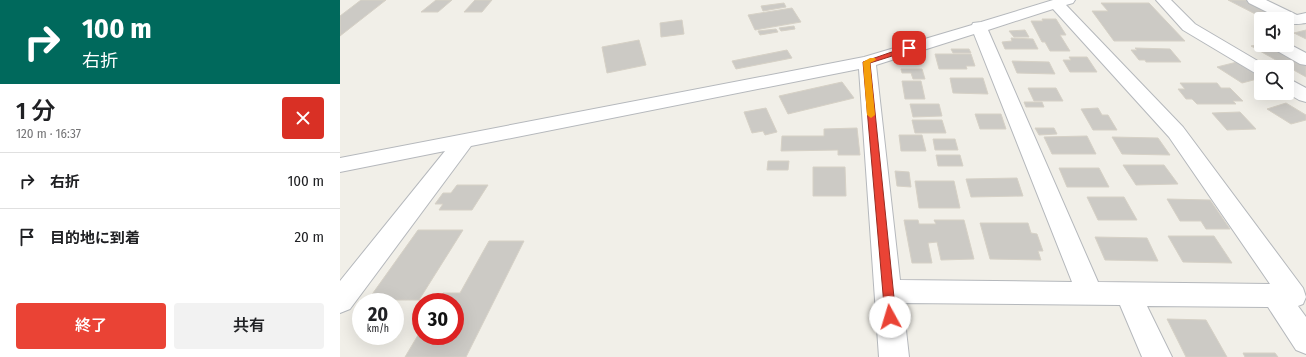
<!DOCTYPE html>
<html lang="ja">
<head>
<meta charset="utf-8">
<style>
  :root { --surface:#fff; --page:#f2f2f2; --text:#202124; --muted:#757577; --line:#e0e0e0; --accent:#ea4335 }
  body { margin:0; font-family:"Fira Sans Condensed","Noto Sans JP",sans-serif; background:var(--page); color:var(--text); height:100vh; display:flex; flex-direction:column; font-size:15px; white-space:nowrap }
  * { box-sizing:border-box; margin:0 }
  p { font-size:13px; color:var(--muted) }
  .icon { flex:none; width:22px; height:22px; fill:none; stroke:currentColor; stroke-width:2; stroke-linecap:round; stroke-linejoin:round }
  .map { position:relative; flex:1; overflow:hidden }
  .sheet { display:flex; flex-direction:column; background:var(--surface); width:340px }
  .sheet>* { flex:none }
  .top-card { background:#00695c; color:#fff; overflow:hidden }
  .buttons { position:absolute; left:914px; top:12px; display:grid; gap:8px }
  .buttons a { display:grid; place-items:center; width:40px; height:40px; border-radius:4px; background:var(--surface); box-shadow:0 4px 16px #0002; font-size:20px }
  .speed { position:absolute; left:12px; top:293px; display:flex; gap:8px; font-size:20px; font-weight:700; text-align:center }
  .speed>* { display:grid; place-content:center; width:52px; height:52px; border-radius:50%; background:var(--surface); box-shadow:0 4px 16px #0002; line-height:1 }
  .speed small { font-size:10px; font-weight:400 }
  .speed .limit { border:6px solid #d22; background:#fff; color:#111 }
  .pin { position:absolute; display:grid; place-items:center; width:34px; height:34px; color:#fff; margin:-17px; border-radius:8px; box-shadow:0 2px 6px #0006 }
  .me { position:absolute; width:44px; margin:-22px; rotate:354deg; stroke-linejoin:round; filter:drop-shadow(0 0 3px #0008) }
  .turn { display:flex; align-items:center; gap:14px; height:84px; padding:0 16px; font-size:18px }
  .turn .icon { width:52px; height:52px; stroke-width:2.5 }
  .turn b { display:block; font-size:28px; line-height:34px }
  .round { display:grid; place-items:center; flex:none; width:42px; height:42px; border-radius:4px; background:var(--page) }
  .head { display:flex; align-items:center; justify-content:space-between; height:68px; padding:0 16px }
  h1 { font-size:24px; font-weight:600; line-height:30px }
  .primary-button { display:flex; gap:8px; margin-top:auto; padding:8px 16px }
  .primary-button a { flex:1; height:46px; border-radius:4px; background:var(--accent); color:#fff; font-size:16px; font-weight:600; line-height:46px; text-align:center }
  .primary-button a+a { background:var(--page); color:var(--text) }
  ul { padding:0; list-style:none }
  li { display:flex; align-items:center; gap:12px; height:56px; padding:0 16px; border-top:1px solid var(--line) }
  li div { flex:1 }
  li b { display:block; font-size:15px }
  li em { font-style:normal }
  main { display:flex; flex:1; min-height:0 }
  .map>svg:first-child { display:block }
  .building { fill:#cccac5; stroke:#d6d1c6 }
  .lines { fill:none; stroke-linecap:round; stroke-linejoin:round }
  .minor-casing { stroke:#b5b8bc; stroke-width:2 }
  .minor { fill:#fff; fill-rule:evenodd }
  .route { fill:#ea4335; stroke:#982c22 }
  .slow { fill:#f59e0b }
</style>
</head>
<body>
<main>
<section class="sheet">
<div class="top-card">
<div class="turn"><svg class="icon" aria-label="right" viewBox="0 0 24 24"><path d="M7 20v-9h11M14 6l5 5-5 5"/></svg><div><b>100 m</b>右折</div></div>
</div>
<div class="head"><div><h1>1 分</h1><p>120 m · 16:37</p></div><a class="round" style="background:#d93025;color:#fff"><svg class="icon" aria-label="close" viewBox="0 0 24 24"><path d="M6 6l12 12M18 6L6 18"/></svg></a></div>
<ul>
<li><svg class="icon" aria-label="right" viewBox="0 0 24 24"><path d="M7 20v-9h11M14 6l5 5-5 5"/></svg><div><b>右折</b></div><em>100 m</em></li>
<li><svg class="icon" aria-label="arrive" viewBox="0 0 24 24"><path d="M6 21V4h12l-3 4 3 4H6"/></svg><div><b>目的地に到着</b></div><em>20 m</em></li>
</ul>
<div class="primary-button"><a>終了</a><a>共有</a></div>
</section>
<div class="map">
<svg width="966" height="357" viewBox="0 0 966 357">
  <rect width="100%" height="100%" fill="#f1efe8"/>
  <!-- building -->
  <g class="building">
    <polygon points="21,0 46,0 0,36 0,16"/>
    <polygon points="96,0 112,0 98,12 81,12"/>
    <polygon points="135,0 152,0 142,12 124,12"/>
    <polygon points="888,0 906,0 939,16 925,19"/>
    <polygon points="444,3 446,7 423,11 421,6"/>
    <polygon points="761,3 809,3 845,41 774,41 752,11 768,11"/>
    <polygon points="452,8 461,22 415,30 408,15"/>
    <polygon points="702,19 716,19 726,35 720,35 730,51 710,51 705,42 702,42 691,21 703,21"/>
    <polygon points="342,20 344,34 321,37 320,23"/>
    <polygon points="454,26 455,29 441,31 439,28"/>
    <polygon points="436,29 438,32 420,35 418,31"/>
    <polygon points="685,30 689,37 674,37 669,31"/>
    <polygon points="966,30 966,39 954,33"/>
    <polygon points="671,38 693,39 698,49 665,49 662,42 672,41"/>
    <polygon points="299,40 306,65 267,73 262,47"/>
    <polygon points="921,44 932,45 966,64 966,77 911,46"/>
    <polygon points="795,48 830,49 841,62 806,62 805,60 799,60 791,50 797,50"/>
    <polygon points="611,49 629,49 631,53 613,53"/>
    <polygon points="447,50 452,58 396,69 392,61"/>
    <polygon points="595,54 631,54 635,66 626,66 627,69 599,69"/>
    <polygon points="729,57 747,57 757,72 730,72 723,60 731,60"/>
    <polygon points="672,61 709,62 715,74 677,73"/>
    <polygon points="897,62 921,77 921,78 902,83 877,67"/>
    <polygon points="561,69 582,69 585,79 573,79 571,73 562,73"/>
    <polygon points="610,78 643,78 648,94 613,93"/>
    <polygon points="562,81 581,81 585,99 565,99"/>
    <polygon points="502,82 514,98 448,114 439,96"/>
    <polygon points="840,83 877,83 881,88 890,88 903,101 893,101 896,104 857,104 852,99 846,99 838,89 845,89"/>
    <polygon points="688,88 716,88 723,101 694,101"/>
    <polygon points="684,102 702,102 704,107 686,107"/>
    <polygon points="946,103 966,115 966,120 951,124 927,109"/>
    <polygon points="570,104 599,104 602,116 573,117"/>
    <polygon points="426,108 437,132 425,135 423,131 412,133 404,112"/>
    <polygon points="758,108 762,115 768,115 777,130 753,130 741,109"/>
    <polygon points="900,112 916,129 887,130 872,113"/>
    <polygon points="635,114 661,114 666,129 640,129"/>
    <polygon points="572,120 602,120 606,133 575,133"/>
    <polygon points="517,128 520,155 498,155 498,150 441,151 442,136 484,136 484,129"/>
    <polygon points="695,128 714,128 717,134 699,135"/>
    <polygon points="559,135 582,135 586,151 561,151"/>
    <polygon points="747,136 756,154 712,154 704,137"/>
    <polygon points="772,137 818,138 830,155 782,154"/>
    <polygon points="593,139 615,139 618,150 595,150"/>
    <polygon points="596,155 620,155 623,166 598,166"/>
    <polygon points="428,161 449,161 448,170 427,170"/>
    <polygon points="783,165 824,165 838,184 796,185"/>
    <polygon points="473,167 505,167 506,196 473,196"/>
    <polygon points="719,168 759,168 769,187 727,187"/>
    <polygon points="555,171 569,172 571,187 557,186"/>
    <polygon points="677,178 683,196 631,197 626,179"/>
    <polygon points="575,181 614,181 620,208 579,208"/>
    <polygon points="117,185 148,185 132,210 99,210 103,204 95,204 103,193 111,193"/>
    <polygon points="747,197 784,197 797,220 758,220"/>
    <polygon points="827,199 870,200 890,229 866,229 861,221 840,221"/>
    <polygon points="564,220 578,220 579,224 596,224 594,220 624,220 634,259 601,260 597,242 588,243 592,263 572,263"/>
    <polygon points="640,223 688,223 691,233 697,234 703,251 698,251 701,260 650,259"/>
    <polygon points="78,230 123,230 79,300 28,300"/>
    <polygon points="828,236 874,236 892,263 843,262"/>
    <polygon points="755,237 807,238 818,261 765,260"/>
    <polygon points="149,241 184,241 126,357 65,357 81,330 81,336 115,336 115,302 98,302 103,293 120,293"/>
    <polygon points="827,319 866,320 887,357 846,357"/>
    <polygon points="903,353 935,353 938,357 905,357"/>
  </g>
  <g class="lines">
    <!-- minor casing -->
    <g class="minor-casing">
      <g id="minor">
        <path d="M713,0h22l-2,3 -7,2 117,122 120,161 3,9 -3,7 -5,2 8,11v37l-10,-4 -28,-43 -121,-1 25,51h-30l-22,-52 -217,-2 6,54h-30l-20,-288 -388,77 -121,163 -10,4v-32l105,-130 -105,21v-14l524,-101 108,-32 1,-2 8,-1zM713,9l116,128 101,147 -172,-2 -110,-252zM634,34l98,248 -172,-2 -24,-215z"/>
        <polygon points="816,0 831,0 855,24 928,67 921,67 921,74 915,73 843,30"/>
        <path d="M907,0h19l31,15 9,-2v10c-7,1 -12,2 -19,-1v-3h-6l-32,-16z"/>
        <polygon points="947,43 966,53 966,65 960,64 932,48 930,45 947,45"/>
        <polygon points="947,80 953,81 966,88 966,102 959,100 947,93"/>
      </g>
    </g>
    <!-- minor -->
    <use href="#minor" class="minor"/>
  </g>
  <!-- route -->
  <polygon class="route" points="569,46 572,48 571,50 530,63 556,317 554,321 550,322 546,321 545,317 523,62"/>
  <!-- slow -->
  <polygon class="slow" points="530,58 535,58 536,60 530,63 535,115 531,118 527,115 523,62"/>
</svg>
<div class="buttons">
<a><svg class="icon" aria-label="sound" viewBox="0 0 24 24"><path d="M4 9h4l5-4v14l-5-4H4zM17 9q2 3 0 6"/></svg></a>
<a><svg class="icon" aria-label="search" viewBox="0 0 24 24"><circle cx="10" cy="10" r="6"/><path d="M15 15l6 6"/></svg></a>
</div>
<div class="speed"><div>20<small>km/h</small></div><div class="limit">30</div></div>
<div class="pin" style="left:569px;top:48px;background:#d93025"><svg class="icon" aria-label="arrive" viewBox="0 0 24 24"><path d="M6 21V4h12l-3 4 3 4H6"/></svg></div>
<svg class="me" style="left:550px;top:317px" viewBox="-20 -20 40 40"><circle r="19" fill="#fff"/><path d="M0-13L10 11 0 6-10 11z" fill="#ea4335"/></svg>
</div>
</main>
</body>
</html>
